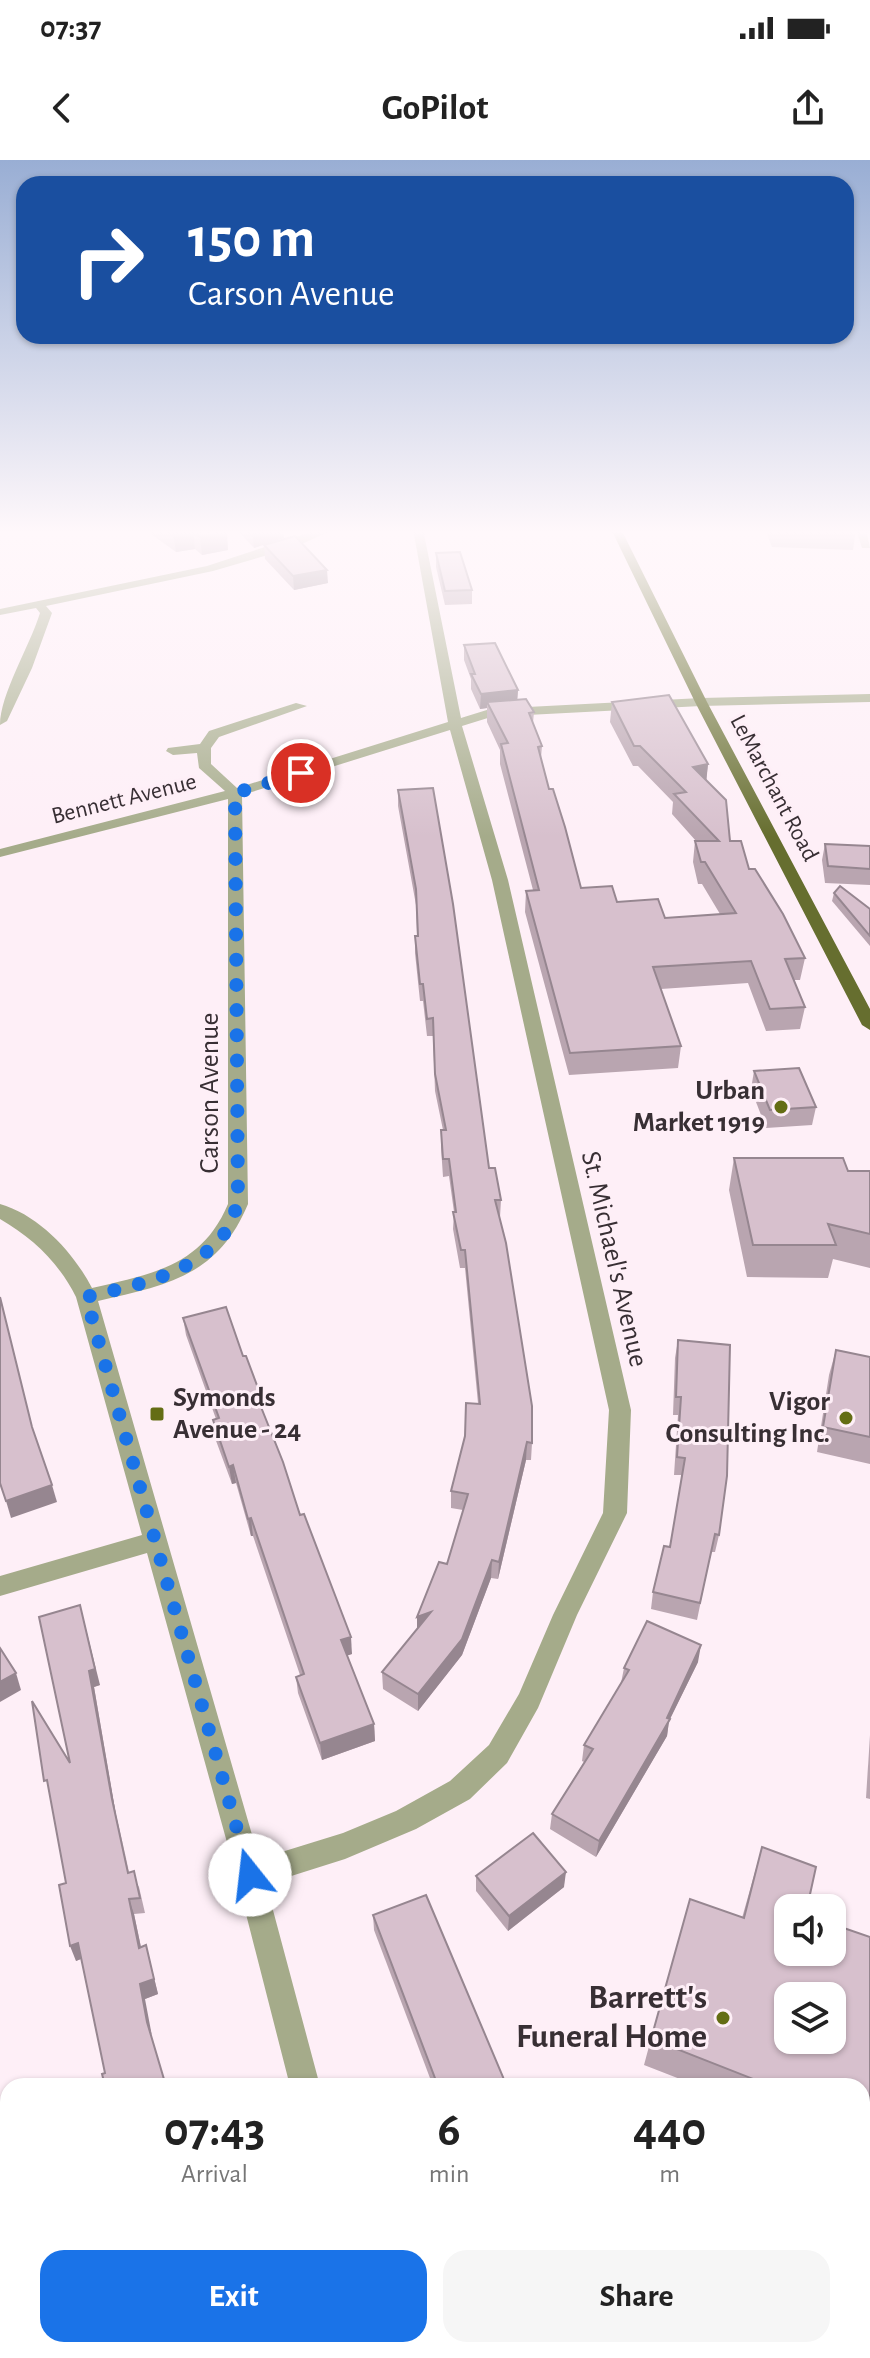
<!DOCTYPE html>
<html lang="en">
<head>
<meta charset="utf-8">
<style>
  :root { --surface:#fff; --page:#f6f6f6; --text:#222; --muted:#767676; --accent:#1a73e8 }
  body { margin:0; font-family:"Alegreya Sans",sans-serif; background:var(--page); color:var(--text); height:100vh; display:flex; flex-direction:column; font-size:30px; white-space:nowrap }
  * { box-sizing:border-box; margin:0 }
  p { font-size:26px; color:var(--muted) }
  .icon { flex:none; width:44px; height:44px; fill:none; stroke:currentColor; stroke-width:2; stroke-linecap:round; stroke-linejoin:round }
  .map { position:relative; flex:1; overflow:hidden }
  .side { position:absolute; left:0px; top:1918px; width:870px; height:280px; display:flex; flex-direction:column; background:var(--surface); border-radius:24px 24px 0 0; box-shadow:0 2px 6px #0004 }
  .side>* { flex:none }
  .guide { position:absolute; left:16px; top:16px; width:838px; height:168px; border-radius:24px; box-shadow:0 2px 6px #0004; background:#1a4fa0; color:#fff; overflow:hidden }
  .controls { position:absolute; left:774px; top:1734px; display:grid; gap:16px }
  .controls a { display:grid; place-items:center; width:72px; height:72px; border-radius:16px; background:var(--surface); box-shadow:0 2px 6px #0004; font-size:40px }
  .pin { position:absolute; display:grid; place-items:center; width:68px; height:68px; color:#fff; margin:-34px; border:4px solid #fff; border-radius:50%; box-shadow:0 2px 8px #0007 }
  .me { position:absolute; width:88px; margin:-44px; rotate:344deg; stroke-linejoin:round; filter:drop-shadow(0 0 6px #0008) }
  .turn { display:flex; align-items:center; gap:28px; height:168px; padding:0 40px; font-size:36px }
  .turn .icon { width:104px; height:104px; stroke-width:2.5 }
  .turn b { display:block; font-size:56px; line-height:68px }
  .eta { display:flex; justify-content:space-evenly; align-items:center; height:136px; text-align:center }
  .eta b { font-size:48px; font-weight:600; line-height:56px }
  .primary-button { display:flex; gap:16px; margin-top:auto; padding:16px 40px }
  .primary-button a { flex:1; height:92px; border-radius:24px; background:var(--accent); color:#fff; font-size:32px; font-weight:600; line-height:92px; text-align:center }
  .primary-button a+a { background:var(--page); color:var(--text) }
  .status { display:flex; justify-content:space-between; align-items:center; height:56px; padding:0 40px; background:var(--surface); direction:ltr }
  .status svg { height:22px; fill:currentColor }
  header { display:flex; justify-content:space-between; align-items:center; height:104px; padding:0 40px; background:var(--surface); font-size:36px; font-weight:600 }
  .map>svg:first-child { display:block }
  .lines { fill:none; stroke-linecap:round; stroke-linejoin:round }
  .minor { fill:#a5ab8a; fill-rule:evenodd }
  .major { fill:#666e2f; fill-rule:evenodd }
  .wall { fill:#b9a5b0 }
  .shaded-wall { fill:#968690 }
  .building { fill:#d7c0cd; stroke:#968690; stroke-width:2; fill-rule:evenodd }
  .route { stroke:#1a73e8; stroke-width:14; stroke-dasharray:0 25.2 }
  .poi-dot { fill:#646d14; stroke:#feeff7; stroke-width:3 }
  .labels { text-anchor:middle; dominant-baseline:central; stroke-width:6; stroke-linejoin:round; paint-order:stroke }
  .far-street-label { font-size:24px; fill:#382f34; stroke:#feeff7 }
  .poi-label { font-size:28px; font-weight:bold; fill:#382f34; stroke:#feeff7; text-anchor:end }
  .street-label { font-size:28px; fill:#382f34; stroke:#feeff7 }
  .near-poi-label { font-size:34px; font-weight:bold; fill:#382f34; stroke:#feeff7; text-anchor:end }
</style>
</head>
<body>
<div class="status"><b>07:37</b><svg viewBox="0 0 49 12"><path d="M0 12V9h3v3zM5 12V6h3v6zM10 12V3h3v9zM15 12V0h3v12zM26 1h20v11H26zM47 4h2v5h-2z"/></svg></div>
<header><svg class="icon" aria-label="back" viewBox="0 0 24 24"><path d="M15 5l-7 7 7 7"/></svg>GoPilot<svg class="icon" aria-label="share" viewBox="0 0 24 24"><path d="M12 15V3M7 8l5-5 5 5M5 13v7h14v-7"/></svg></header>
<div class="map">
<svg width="870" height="2198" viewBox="0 0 870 2198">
  <rect width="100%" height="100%" fill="#feeff7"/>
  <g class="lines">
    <!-- minor -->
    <g class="minor">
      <path d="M320,369h15l-40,18 -82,24 -167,35 6,7 -20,55 -25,53 -7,4c0,-31 30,-79 40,-112l-4,-5 -36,7v-6l207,-43z"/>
      <path d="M413,369h10l38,189 29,-9 211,-11 169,-4v8l-169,4 -210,11 -29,9 46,154 123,530 -4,103 -50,102 -39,93 -31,55 -37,36 -54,30 -71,30 -79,25 54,202h-30l-54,-211 -89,-322 -147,43v-20l142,-41 -66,-238c-17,-34 -43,-59 -76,-78v-15c39,11 74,49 92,84 60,-14 110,-22 136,-84v-405l-228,58v-8l225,-58 -26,-23 -2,-15 -24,2 -7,-4 2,-3 32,-4 9,-13 87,-28 11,3 -88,31 -8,11v16l26,24 211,-66zM450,570l42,150 117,530 -6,103 -50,102 -34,79 -30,51 -39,36 -54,30 -53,22 -84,26 -161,-558c69,-16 120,-25 150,-97l-6,-409z"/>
      <polygon points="856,369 866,369 870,388 862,388"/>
      <polygon points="356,2190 390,2190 392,2198 358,2198"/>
    </g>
    <!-- major -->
    <polygon class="major" points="611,369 621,369 707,542 870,849 870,870 862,865 695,542"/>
  </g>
  <!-- wall -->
  <g class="wall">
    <polygon points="144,369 226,369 228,390 202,395 195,389 176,392"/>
    <polygon points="239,369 283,369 284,378 254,388 239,372"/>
    <polygon points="765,369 856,369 853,390 772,387"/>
    <polygon points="264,385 328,423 294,430 265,399"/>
    <polygon points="436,393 472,430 472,444 445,445 436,407"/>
    <polygon points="464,485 518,530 517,539 534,552 533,563 542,586 541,598 549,629 581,728 665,758 720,754 702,724 698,724 693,702 695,681 696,681 672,654 673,642 638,606 633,606 610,562 612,542 708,604 706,621 730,681 805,798 800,820 794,820 805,847 800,869 766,871 748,823 661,829 681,886 678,908 569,915 525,752 526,731 533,730 500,604 500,590 487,562 487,548 480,549 471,529 471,519 464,500"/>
    <polygon points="398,630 489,1008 501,1040 500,1057 499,1057 532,1283 531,1300 526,1300 498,1419 491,1418 462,1495 418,1551 383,1529 382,1512 417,1469 447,1404 463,1350 451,1348 451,1331 478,1243 465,1108 460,1108 453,1069 454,1052 449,1016 443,1017 441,987 441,970 443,970 435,931 433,876 427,876 423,841 420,841 415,793 415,776 417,776 416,745 398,646"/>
    <polygon points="825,684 870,686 870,725 825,723 822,700"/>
    <polygon points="834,733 870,749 870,786 832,741"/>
    <polygon points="754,911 816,947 812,965 766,968 751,929"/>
    <polygon points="734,998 848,1011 870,1011 870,1108 833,1099 828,1118 747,1117 729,1030"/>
    <polygon points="183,1158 243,1196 261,1236 262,1250 352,1494 347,1495 374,1564 375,1581 322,1600 298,1533 296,1517 300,1515 253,1376 251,1376 236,1323 232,1324 215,1278 213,1260 216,1259 186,1175"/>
    <polygon points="678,1180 719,1375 715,1392 711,1392 697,1460 651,1449 653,1432 670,1387 682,1315 674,1315 678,1255 673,1255 675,1198"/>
    <polygon points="836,1190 870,1197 870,1304 817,1292 829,1215"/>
    <polygon points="39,1457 100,1525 94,1527 116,1655 129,1713 139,1727 145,1753 134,1754 141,1787 146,1785 158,1834 145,1839 105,1913 81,1799 76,1801 66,1723 70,1603"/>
    <polygon points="698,1502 669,1561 667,1576 596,1697 550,1669 552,1654 584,1602 582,1601 584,1585 621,1523 624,1508"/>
    <polygon points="870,1575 870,1639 866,1638"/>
    <polygon points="762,1687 788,1748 870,1777 870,1975 862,1989 862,1926 698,1926 644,1905 651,1879 742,1758"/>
    <polygon points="476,1716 564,1727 508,1771 476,1731"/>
    <polygon points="373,1755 506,1926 433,1926 374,1770"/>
    <polygon points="0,2085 8,2089 8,2190 11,2190 0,2192"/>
    <polygon points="521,2190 561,2190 536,2198 523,2198"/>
  </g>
  <!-- shaded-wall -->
  <g class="shaded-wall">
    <polygon points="252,369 283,369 284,378 254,388"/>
    <polygon points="193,370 195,389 176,392 173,373"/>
    <polygon points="227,372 228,390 202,395 200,377"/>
    <polygon points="327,410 328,423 294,430 293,416"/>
    <polygon points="518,530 517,545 487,542 487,548 480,549 481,534"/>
    <polygon points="708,604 706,624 693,607"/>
    <polygon points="527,1282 526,1300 498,1419 499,1402"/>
    <polygon points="233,1305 236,1323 232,1324 229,1307"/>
    <polygon points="52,1325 57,1342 11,1358 6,1341"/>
    <polygon points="251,1358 253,1376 251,1376 248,1359"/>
    <polygon points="492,1400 491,1418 462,1495 418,1551 418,1534"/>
    <polygon points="80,1445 100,1525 94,1527 116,1655 133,1728 112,1639 89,1511"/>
    <polygon points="431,1452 417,1473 417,1457"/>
    <polygon points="351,1477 352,1494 343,1497 341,1480"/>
    <polygon points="701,1485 698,1502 669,1561 667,1576 596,1697 599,1681 667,1558"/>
    <polygon points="16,1513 21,1530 0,1542 0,1522"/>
    <polygon points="374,1564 375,1581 322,1600 320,1583"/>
    <polygon points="566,1712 564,1727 508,1771 509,1756"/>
    <polygon points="129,1739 134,1754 144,1802 139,1788"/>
    <polygon points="78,1783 83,1798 76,1801 70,1786"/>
    <polygon points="146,1785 158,1834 145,1839 152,1876 147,1862 140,1824"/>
    <polygon points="5,2084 8,2089 8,2186 3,2180"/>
    <polygon points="532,2190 561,2190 536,2198 525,2198 526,2192"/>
  </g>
  <!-- building -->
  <g class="building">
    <polygon points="168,369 226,369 227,372 200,377 193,370 173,373"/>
    <polygon points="295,376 327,410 293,416 264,385"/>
    <polygon points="460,392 472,430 445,431 436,393"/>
    <polygon points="495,483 518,530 481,534 471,514 475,514 464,485"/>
    <polygon points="669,535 708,604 693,607 726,640 730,681 741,681 749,709 755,709 783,754 805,798 785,799 805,847 770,849 751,801 653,807 681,886 570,893 526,731 539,730 501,584 508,583 487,542 526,539 534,552 529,553 542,586 538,587 549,629 553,629 565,667 581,728 612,726 617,742 658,739 665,758 736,753 705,702 701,702 695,681 719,681 674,634 686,632 640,586 634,586 612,542"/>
    <polygon points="433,628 453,744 489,1008 495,1008 501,1040 495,1040 506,1083 532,1246 532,1283 527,1282 499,1402 492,1400 462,1479 418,1534 382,1512 431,1452 417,1457 439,1402 447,1404 468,1334 451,1331 465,1276 466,1243 480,1244 465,1090 461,1090 453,1052 456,1052 449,999 443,999 441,970 446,970 435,914 433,858 427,859 423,824 420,824 415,776 418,776 416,729 398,630"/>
    <polygon points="825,684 870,686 870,709 828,706"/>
    <polygon points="840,726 870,749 870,776 834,733"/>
    <polygon points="799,908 816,947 770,950 754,911"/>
    <polygon points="734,998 843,998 848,1011 870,1011 870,1074 828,1064 836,1085 753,1085"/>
    <polygon points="0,1137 32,1267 52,1325 6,1341 0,1323"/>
    <polygon points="226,1147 243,1196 246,1196 261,1236 257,1237 283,1302 300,1355 304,1354 351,1477 341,1480 374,1564 320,1583 296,1517 304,1514 251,1358 248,1359 233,1305 229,1307 213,1260 219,1258 183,1158"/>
    <polygon points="678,1180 730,1185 727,1316 719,1375 715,1374 700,1443 653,1432 664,1386 670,1387 685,1298 677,1297 681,1237 676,1237"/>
    <polygon points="836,1190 870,1197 870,1277 823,1267"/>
    <polygon points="80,1445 95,1509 89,1511 112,1639 128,1713 134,1711 140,1738 129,1739 139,1788 146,1785 154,1819 140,1824 147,1862 166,1926 105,1926 102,1914 105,1913 78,1783 70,1786 59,1725 66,1723 47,1620 44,1621 32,1541 70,1603 39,1457"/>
    <polygon points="647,1461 701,1485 667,1558 670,1559 599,1681 552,1654 593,1589 584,1585 629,1510 624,1508"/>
    <polygon points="0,1488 16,1513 0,1522"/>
    <polygon points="533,1673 566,1712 509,1756 476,1716"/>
    <path d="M762,1687l54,20 -9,41h-19v44h44v-28l38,13v188l-8,-4v-35h-91l-120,-47 39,-140 54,19zM788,1836h44v44h-44z"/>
    <polygon points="426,1735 503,1917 506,1926 438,1926 373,1755"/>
    <polygon points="5,2084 3,2180 0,2180 0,2085"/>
    <polygon points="156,2190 233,2190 234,2198 158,2198"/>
  </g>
  <!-- sky -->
  <linearGradient id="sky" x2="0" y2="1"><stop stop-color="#99aed4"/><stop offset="0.55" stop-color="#fff8fb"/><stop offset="1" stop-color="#fff8fb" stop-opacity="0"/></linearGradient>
  <rect width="870" height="677" fill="url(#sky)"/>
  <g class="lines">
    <!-- route -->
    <path class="route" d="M250,1715l-164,-578c48,-12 101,-20 135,-59 8,-9 12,-23 17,-34l-3,-411 66,-20"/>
  </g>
  <!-- markers -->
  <g class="poi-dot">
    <circle cx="781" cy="947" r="8"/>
    <rect x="149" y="1246" width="16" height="16" rx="4"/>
    <circle cx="846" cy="1258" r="8"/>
    <circle cx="723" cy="1858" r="8"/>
  </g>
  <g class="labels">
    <!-- far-street labels -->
    <g class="far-street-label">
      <text transform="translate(774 628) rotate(62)">LeMarchant Road</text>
      <text transform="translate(124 639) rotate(-14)">Bennett Avenue</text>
    </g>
    <!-- poi labels -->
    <g class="poi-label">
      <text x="765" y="931">Urban<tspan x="765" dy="32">Market 1919</tspan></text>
      <text x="173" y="1238" text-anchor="start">Symonds<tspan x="173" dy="32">Avenue - 24</tspan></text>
      <text x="830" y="1242">Vigor<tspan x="830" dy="32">Consulting Inc.</tspan></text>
    </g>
    <!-- street labels -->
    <g class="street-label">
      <text transform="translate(210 933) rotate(-90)">Carson Avenue</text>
      <text transform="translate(614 1099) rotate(77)">St. Michael's Avenue</text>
    </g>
    <!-- near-poi labels -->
    <g class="near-poi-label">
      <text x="707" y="1838">Barrett's<tspan x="707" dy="39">Funeral Home</tspan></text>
    </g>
  </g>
</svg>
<div class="controls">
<a><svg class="icon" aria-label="sound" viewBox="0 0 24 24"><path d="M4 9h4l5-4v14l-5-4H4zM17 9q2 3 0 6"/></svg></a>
<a><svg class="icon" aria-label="layers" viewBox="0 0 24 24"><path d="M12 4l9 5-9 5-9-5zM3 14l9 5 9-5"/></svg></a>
</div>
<div class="pin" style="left:301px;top:613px;background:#d93025"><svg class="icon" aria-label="arrive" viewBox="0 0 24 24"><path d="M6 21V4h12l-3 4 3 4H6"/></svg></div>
<svg class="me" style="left:250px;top:1715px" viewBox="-20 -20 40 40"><circle r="19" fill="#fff"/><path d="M0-13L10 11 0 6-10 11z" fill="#1a73e8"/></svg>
<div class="guide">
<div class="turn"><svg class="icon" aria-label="right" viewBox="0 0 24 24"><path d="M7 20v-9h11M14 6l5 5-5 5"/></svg><div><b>150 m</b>Carson Avenue</div></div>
</div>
<section class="side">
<div class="eta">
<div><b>07:43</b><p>Arrival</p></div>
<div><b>6</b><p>min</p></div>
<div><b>440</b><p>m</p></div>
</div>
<div class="primary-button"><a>Exit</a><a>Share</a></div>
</section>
</div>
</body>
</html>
